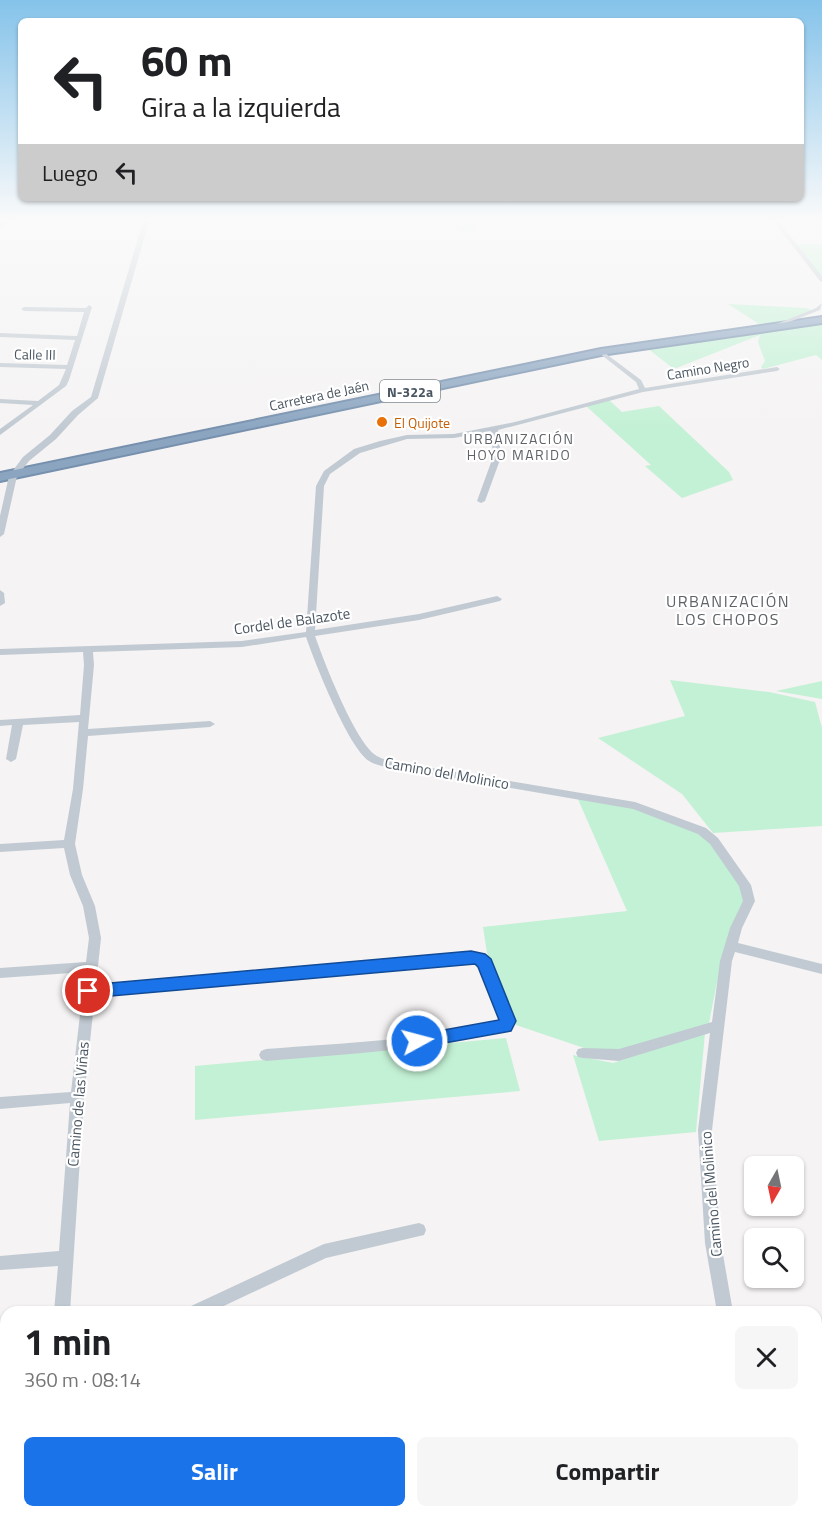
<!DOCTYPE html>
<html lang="es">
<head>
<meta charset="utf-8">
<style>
  :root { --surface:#fff; --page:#f6f6f6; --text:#202124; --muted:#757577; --accent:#1a73e8 }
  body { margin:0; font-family:"Titillium Web",sans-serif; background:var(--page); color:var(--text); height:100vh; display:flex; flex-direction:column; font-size:22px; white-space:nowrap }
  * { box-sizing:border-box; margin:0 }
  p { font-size:20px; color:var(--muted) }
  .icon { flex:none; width:33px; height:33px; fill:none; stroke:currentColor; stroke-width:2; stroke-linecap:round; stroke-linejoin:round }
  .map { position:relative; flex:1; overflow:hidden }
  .side { position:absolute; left:0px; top:1306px; width:822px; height:212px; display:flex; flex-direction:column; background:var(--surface); border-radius:18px 18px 0 0; box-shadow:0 2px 4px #0004 }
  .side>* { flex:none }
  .top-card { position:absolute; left:18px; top:18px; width:786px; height:183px; border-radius:9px; box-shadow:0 2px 4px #0004; background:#fff; color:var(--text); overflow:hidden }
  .needle { width:39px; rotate:189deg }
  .fabs { position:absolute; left:744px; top:1156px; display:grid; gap:12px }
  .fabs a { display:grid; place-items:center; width:60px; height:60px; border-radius:9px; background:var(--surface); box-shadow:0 2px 4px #0004; font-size:30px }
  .pin { position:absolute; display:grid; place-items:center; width:51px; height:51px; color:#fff; margin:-26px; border:3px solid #fff; border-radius:50%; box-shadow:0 2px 6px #0007 }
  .me { position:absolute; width:66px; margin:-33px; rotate:83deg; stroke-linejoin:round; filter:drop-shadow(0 0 4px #0008) }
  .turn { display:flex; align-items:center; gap:21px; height:126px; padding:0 24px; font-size:27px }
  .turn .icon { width:78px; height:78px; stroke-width:2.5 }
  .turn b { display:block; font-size:42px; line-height:51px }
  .then { display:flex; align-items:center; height:57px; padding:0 24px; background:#0003; gap:12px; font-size:22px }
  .round { display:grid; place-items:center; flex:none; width:63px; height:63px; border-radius:9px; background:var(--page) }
  .summary { display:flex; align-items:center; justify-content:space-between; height:102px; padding:0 24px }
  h1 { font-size:36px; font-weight:700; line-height:45px }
  .primary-button { display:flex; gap:12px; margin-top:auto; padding:12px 24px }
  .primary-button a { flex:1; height:69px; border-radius:9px; background:var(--accent); color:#fff; font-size:24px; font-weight:700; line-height:69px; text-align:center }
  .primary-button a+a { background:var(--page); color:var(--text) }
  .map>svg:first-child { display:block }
  .green { fill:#c3f1d5 }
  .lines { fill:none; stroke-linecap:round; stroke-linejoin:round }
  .highway-casing { stroke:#7690ad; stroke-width:4 }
  .minor { fill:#c1cad2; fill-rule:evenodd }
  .highway { fill:#8ba5c1; fill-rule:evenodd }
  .route { fill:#1a73e8; stroke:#114b97; stroke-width:1.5 }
  .food-dot { fill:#e8710a; stroke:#fff; stroke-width:2 }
  .labels { text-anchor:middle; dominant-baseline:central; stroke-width:4.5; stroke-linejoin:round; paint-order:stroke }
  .far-street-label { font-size:14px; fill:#4a5661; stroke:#fff }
  .shield { fill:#fff; stroke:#808990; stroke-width:1.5 }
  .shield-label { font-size:14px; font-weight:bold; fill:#4a5661 }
  .far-food-label { font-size:14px; fill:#c56008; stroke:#fff; text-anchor:start }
  .far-neighbourhood-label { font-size:14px; letter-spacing:1.5px; fill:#5f6368; stroke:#fff }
  .street-label { font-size:15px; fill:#4a5661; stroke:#fff }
  .neighbourhood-label { font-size:16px; letter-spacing:1.5px; fill:#5f6368; stroke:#fff }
</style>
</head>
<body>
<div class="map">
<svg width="822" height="1517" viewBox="0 0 822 1517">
  <rect width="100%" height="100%" fill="#f5f3f3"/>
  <!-- green -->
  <g class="green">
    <polygon points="416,218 496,218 467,233"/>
    <polygon points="795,244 822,244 822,276"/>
    <polygon points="728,304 806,308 811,310 781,323 736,329 759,324"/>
    <polygon points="822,323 822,360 816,355 763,369 761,367 765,361 758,342 760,335 674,369 647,348"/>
    <polygon points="609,400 622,412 659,406 729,472 733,480 682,498 645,466 651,465 585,405"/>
    <polygon points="670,680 769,692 815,702 822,728 822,826 713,833 682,794 598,738 685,716"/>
    <polygon points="822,681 822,699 776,691"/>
    <polygon points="577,797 626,806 696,832 711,843 740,884 747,899 721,962 709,1023 635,1049 590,1050 516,1025 510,1017 487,953 483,927 627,911"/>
    <polygon points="705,1033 696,1132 599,1141 573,1055 613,1063"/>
    <polygon points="506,1038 520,1091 195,1120 195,1066"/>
    <polygon points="816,1376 822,1377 822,1517 719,1517 717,1512 816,1512"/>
    <polygon points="598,1512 698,1512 696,1517 596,1517"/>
  </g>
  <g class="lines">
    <!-- highway casing -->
    <g class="highway-casing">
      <polygon id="highway" points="822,317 822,323 601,355 0,481 0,473 601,349"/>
    </g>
    <!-- minor -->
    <g class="minor">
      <polygon points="11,218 19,218 0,227 0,223"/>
      <polygon points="144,218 150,218 98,398 78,415 56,439 29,461 17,476 4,534 0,537 0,516 9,476 23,457 50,435 72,411 91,397"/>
      <polygon points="771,218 776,218 822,276 822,282 820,281"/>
      <polygon points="822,303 820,310 779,326 774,325 816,308"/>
      <polygon points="89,305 92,307 69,380 66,386 0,435 0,429 33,405 0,403 0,399 38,401 59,385 66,369 0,367 0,363 67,365 75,340 0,337 0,333 77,336 84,312 24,311 21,309 24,307 86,308"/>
      <path d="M601,350l40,30 4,8 132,-21 3,2 -3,2 -134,21 -145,38 3,27 -16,44 -4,2 -4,-2 16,-44 -2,-26 -37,7 -47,1 -47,14 -30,21 -6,12 -9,144 104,-16 78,-18 5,3 -2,2 -81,19 -104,16c10,28 38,100 59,118 6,5 14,6 22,8l239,40 71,26 12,10 33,47 4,16 -13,27 -4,15 84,21v10l-87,-22 -3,9 -20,169 9,113 12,69h-16l-12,-69 -7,-113 12,-97 -91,28 -36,-3 -5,-1 -2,-4 2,-4 5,-1 36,1 93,-27 8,-61 10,-33 13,-27 -4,-15 -29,-42 -12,-10 -65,-25 -237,-41c-9,-1 -19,-2 -27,-7 -21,-14 -54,-98 -63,-124l-64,10 -149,5 1,13 -6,64 122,-8 5,3 -5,3 -122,9 -5,53 -8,55 7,31 13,31 6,32 -5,47 375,-32 12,3 6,5 25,60 -3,9 -5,1c-79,19 -159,23 -240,30l-5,-2 -2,-4 2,-4 5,-2c79,-6 158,-9 235,-27l-21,-55 -4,-4h-5l-376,32 -11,102 -14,215h-16l4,-46 -58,4v-14l59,-5 11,-148 -70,6v-12l71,-5 14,-120 -85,6v-10l86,-6 3,-24 -6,-32 -13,-31 -6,-27 -64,4v-8l64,-4 9,-51 6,-67 -56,3 -7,34 -5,3 -5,-3 6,-34 -12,1v-6l80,-5 4,-50 -1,-13 -83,3v-6l242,-8 64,-9 10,-146 8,-15 30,-22 26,-8 27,-6 47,-1 61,-12 124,-33 -3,-7 -37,-29v-2z"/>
      <polygon points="0,590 4,593 5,603 0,606"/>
      <polygon points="419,1223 424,1225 426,1230 424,1235 326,1258 211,1312 187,1312 189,1307 324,1244"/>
      <polygon points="6,1463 6,1481 0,1482 0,1464"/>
      <polygon points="6,1484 6,1512 12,1512 12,1517 0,1517 0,1487"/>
      <polygon points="66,1512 85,1512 87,1517 68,1517"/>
      <polygon points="294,1512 320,1512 318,1517 292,1517"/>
      <polygon points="334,1512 352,1512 354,1517 336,1517"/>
      <polygon points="698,1512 717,1512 715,1517 696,1517"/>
    </g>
    <!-- highway -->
    <use href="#highway" class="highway"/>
  </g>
  <!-- sky -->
  <linearGradient id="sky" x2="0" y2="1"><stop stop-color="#85c3ea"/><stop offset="0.51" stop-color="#fafafa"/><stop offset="1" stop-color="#fafafa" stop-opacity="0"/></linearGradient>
  <rect width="822" height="431" fill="url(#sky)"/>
  <!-- route -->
  <polygon class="route" points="471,951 485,954 491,959 516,1021 511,1031 417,1048 411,1046 409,1041 411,1036 499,1020 478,967 475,964 88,998 82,996 80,991 82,987 88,985"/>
  <!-- markers -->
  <circle class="food-dot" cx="382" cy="422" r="6"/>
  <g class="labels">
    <!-- far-street labels -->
    <g class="far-street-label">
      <text transform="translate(35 354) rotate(1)">Calle III</text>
      <text transform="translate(708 368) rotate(-9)">Camino Negro</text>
      <text transform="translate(319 395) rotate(-12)">Carretera de Jaén</text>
    </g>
    <!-- shield labels -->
    <rect class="shield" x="380" y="380" width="60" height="22" rx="4.5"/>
    <g class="shield-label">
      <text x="410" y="391">N-322a</text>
    </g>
    <!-- far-food labels -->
    <g class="far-food-label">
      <text x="394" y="422">El Quijote</text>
    </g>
    <!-- far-neighbourhood labels -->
    <g class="far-neighbourhood-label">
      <text x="519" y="438">URBANIZACIÓN<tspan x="519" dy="16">HOYO MARIDO</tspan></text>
    </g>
    <!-- street labels -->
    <g class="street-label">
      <text transform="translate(292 621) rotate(-8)">Cordel de Balazote</text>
      <text transform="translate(447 773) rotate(10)">Camino del Molinico</text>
      <text transform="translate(78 1104) rotate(-85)">Camino de las Viñas</text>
      <text transform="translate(711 1194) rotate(-95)">Camino del Molinico</text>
    </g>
    <!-- neighbourhood labels -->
    <g class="neighbourhood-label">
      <text x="728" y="601">URBANIZACIÓN<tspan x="728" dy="18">LOS CHOPOS</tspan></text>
    </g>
  </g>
</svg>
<div class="fabs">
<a><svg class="needle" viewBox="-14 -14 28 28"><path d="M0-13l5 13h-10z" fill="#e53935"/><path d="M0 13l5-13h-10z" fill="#757577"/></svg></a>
<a><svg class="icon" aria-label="search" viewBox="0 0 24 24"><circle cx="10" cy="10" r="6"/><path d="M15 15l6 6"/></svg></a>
</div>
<div class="pin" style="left:88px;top:991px;background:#d93025"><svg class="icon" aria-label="arrive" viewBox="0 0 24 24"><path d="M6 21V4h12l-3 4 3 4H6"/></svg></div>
<svg class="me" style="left:417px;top:1041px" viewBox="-20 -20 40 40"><circle r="17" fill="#1a73e8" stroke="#fff" stroke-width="3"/><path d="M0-11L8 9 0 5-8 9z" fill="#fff"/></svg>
<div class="top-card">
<div class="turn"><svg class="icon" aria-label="left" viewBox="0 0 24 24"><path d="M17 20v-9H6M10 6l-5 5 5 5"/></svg><div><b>60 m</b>Gira a la izquierda</div></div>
<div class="then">Luego<svg class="icon" aria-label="left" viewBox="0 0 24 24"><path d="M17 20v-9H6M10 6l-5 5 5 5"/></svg></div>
</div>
<section class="side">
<div class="summary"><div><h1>1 min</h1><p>360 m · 08:14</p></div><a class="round"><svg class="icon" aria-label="close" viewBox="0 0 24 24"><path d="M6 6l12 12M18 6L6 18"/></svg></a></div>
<div class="primary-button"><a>Salir</a><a>Compartir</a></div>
</section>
</div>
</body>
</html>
